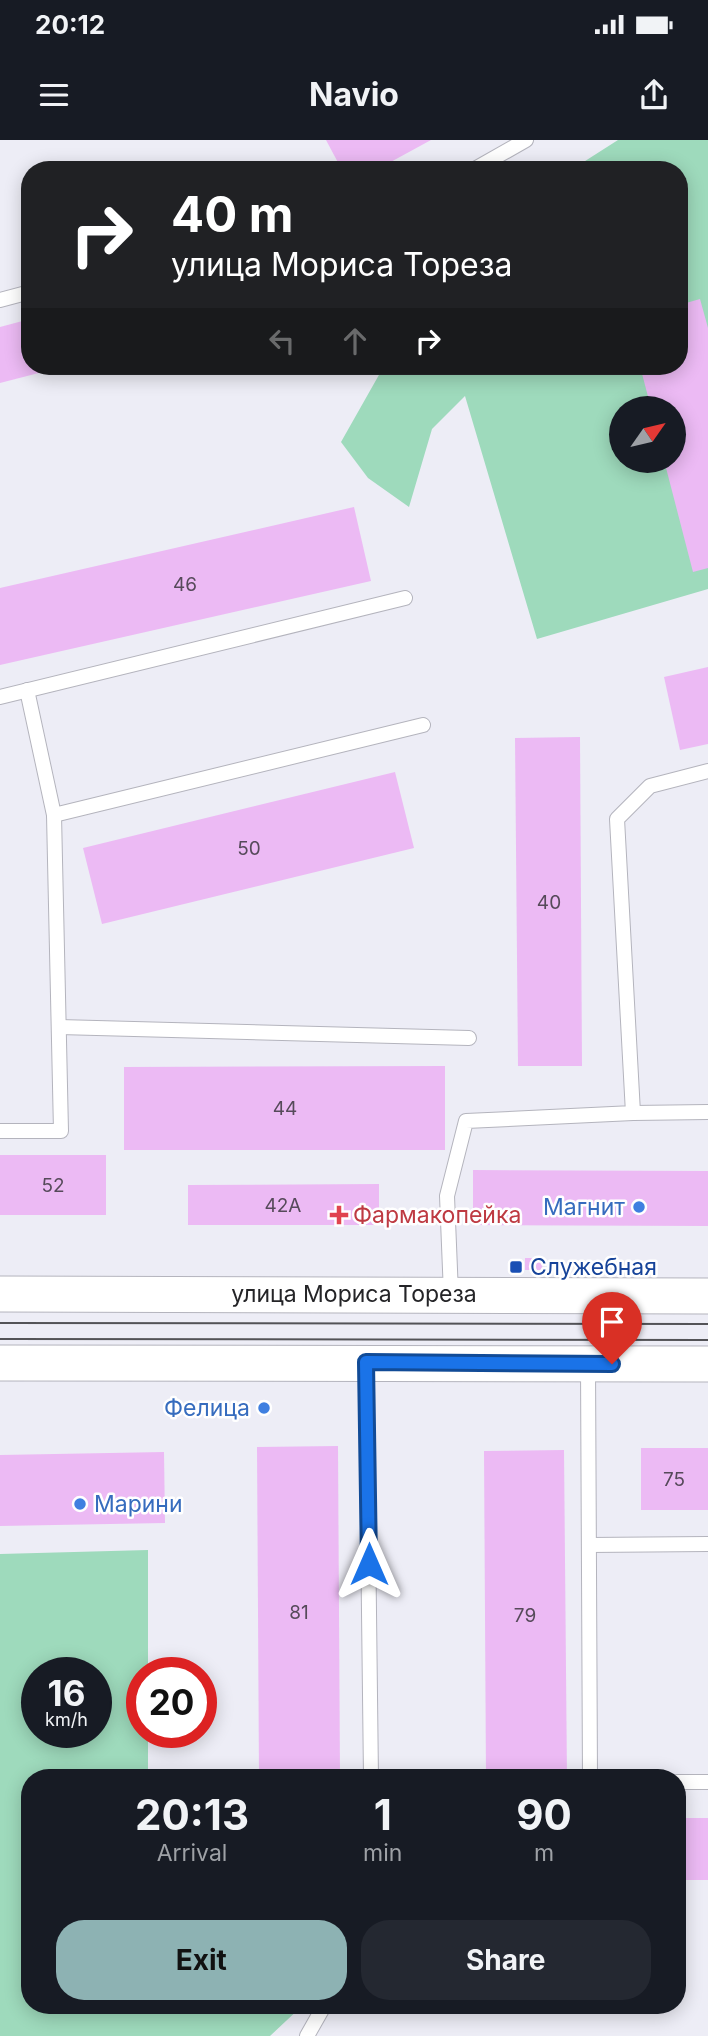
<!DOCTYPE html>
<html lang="en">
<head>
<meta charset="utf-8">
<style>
  :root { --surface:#171b24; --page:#242831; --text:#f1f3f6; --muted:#9ea1a6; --accent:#8db2b3 }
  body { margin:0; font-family:Inter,sans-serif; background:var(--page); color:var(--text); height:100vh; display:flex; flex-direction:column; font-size:26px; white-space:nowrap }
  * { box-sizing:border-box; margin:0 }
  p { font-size:23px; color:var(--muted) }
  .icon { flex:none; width:38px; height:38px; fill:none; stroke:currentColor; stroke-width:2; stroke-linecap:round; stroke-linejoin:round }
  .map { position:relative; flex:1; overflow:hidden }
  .side { position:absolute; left:21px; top:1629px; width:665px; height:245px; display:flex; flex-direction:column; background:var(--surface); border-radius:28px; box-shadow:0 4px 18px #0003 }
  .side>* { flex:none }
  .top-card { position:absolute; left:21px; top:21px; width:667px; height:214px; border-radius:28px; box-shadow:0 4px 18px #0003; background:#202124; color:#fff; overflow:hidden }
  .needle { width:46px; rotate:56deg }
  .buttons { position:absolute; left:609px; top:256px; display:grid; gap:14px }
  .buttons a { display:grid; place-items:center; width:77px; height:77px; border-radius:50%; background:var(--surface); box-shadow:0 4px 18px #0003; font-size:35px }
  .speed { position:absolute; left:21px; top:1517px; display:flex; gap:14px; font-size:35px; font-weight:700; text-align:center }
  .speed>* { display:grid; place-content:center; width:91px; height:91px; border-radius:50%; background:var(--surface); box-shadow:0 4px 18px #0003; line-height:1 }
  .speed small { font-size:18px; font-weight:400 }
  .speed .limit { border:10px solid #d22; background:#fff; color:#111 }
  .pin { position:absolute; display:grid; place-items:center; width:60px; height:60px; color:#fff; margin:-72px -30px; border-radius:50% 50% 50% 0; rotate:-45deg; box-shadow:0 0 7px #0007 }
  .pin .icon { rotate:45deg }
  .me { position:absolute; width:77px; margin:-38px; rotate:0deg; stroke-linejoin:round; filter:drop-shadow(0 0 5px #0008) }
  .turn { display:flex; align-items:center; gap:24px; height:147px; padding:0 35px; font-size:32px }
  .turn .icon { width:91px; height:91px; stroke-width:2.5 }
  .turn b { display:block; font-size:49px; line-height:60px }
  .lanes { display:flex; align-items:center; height:66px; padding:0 35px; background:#0003; justify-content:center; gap:35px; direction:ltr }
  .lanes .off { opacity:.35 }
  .eta { display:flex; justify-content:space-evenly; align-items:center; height:119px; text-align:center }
  .eta b { font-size:42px; font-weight:700; line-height:49px }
  .button { display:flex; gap:14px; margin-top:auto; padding:14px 35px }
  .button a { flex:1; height:80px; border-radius:28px; background:var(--accent); color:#111; font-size:28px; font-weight:700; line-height:80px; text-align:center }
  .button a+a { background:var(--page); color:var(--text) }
  .status { display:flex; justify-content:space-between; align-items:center; height:49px; padding:0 35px; background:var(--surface); direction:ltr }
  .status svg { height:19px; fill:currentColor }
  header { display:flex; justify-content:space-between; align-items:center; height:91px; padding:0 35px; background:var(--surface); font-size:32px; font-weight:700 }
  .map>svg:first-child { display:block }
  .green { fill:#9edabc; fill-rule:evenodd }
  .building { fill:#ecbaf4 }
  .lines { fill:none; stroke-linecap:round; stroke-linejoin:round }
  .service-casing { stroke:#b4b4bd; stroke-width:16 }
  .tertiary-casing { stroke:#b4b4bd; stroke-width:37 }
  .service { stroke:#fff; stroke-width:14 }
  .tertiary { stroke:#fff; stroke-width:35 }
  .tram { stroke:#535357; stroke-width:2 }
  .route-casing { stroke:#114b97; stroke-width:18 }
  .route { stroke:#1a73e8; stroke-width:12 }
  .shop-dot { fill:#3f7fe0; stroke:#fff; stroke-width:2.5 }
  .health-dot { fill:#e0444e; stroke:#fff; stroke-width:2.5 }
  .transit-dot { fill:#1a4fb4; stroke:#fff; stroke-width:2.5 }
  .labels { text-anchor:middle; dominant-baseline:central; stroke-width:5; stroke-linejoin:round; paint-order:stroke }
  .number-label { font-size:19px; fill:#564a5a }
  .shop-label { font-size:23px; fill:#366cbe; stroke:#fff; text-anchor:end }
  .health-label { font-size:23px; fill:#be3a42; stroke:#fff; text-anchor:start }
  .transit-label { font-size:23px; fill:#164399; stroke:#fff; text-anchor:start }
  .street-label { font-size:23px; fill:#242427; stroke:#fff }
</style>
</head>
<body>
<div class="status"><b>20:12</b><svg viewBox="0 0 49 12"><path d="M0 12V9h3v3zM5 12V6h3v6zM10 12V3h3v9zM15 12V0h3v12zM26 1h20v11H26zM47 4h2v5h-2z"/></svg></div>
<header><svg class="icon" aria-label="menu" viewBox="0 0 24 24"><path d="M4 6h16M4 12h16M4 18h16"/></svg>Navio<svg class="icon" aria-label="share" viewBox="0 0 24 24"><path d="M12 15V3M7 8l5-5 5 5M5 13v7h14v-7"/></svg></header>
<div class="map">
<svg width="708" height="1896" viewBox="0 0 708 1896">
  <rect width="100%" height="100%" fill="#ededf6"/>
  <!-- green -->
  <g class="green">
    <path d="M618,0h90v449l-171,50 -72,-243 -33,33 -23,78 -41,-29 -27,-36 43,-76h295v-196h-108zM621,268h53v52h-53z"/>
    <path d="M148,1410v123h-6v59l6,1v45h-118v228h272l-32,30h-270v-482zM37,1533h59v59h-59z"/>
  </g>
  <!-- building -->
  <g class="building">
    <polygon points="326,0 431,0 376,30 342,30"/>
    <polygon points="700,159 708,188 708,428 693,432 664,320 674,320 674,268 651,268 640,226 679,226 679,165"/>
    <polygon points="30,179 30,226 62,227 0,243 0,187"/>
    <polygon points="354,367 371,441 0,525 0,448"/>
    <polygon points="708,527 708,604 680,610 664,537"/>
    <polygon points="580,597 582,926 518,926 515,598"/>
    <polygon points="395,632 414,708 102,784 83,708"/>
    <polygon points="445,926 445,1010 124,1010 124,927"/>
    <rect x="0" y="1015" width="106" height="60"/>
    <polygon points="473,1030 708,1031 708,1086 473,1085"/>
    <polygon points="379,1044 379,1085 188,1085 188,1045"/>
    <polygon points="525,1118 543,1118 542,1130 525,1130"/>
    <polygon points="338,1306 340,1638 259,1638 257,1307"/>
    <rect x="641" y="1308" width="67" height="62"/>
    <polygon points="564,1310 567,1638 486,1638 484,1311"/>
    <polygon points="164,1312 165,1383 0,1386 0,1315"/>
    <rect x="677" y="1678" width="31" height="62"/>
  </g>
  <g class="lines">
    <!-- service casing -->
    <g class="service-casing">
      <g id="service">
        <polyline points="473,30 526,0"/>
        <polyline points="0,160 30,152"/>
        <polyline points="27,550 54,675"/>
        <polyline points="0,557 405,458"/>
        <polyline points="59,887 469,898"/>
        <polyline points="633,973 708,972"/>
        <polyline points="0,991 61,991 54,675 423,585"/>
        <polyline points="451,1154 447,1056 466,981 633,973 617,679 650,646 708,631"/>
        <polyline points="366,1223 371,1638"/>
        <polyline points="588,1225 590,1638"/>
        <polyline points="589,1405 708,1404"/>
        <polyline points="677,1642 708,1642"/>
        <polyline points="307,1896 324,1866"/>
      </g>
    </g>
    <!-- tertiary casing -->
    <g class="tertiary-casing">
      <g id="tertiary">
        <polyline points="0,1154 708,1156"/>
        <polyline points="0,1223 708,1224"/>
      </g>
    </g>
    <!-- service -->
    <use href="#service" class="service"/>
    <!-- tertiary -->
    <use href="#tertiary" class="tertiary"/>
    <!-- tram -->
    <g class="tram">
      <polyline points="0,1183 708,1184"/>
      <polyline points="0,1199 708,1200"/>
    </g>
  </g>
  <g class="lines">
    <!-- route casing -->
    <g class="route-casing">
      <polyline id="route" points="369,1424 366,1222 612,1224"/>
    </g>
    <!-- route -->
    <use href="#route" class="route"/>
  </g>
  <!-- markers -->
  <g class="shop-dot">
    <circle cx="639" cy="1067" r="7"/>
    <circle cx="264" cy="1268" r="7"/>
    <circle cx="80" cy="1364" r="7"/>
  </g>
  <path class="health-dot" d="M335.5 1064.5h7v7h7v7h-7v7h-7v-7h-7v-7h7z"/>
  <rect class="transit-dot" x="509" y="1120" width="14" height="14" rx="3.5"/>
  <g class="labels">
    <!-- number labels -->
    <g class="number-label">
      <text x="185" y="444">46</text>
      <text x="249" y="708">50</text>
      <text x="549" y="762">40</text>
      <text x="285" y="968">44</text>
      <text x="53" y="1045">52</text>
      <text x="283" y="1065">42А</text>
      <text x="674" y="1339">75</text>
      <text x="299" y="1472">81</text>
      <text x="525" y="1475">79</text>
    </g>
    <!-- shop labels -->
    <g class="shop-label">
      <text x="625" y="1067">Магнит</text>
      <text x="250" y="1268">Фелица</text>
      <text x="94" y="1364" text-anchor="start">Марини</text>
    </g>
    <!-- health labels -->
    <g class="health-label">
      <text x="353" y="1075">Фармакопейка</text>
    </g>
    <!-- transit labels -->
    <g class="transit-label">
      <text x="530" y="1127">Служебная</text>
    </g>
    <!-- street labels -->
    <g class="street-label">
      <text x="354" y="1154">улица Мориса Тореза</text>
    </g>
  </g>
</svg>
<div class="buttons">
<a><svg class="needle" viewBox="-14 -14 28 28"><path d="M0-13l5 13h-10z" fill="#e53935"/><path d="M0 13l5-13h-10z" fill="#9ea1a6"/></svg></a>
</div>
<div class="speed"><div>16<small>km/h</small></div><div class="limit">20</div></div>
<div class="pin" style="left:612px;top:1224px;background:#d93025"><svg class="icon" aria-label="arrive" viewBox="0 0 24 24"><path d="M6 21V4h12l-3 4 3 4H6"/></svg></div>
<svg class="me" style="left:369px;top:1424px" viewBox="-20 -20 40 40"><path d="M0-17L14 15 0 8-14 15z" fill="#1a73e8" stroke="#fff" stroke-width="4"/></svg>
<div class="top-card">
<div class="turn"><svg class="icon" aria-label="right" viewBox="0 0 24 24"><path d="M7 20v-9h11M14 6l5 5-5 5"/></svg><div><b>40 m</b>улица Мориса Тореза</div></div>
<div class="lanes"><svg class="icon off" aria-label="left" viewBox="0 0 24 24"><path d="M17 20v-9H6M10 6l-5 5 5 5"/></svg><svg class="icon off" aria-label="ahead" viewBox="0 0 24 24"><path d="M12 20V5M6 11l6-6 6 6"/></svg><svg class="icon" aria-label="right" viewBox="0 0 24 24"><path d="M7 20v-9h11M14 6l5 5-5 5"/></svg></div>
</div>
<section class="side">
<div class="eta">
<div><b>20:13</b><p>Arrival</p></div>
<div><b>1</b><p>min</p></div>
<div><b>90</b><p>m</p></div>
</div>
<div class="button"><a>Exit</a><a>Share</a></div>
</section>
</div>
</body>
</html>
